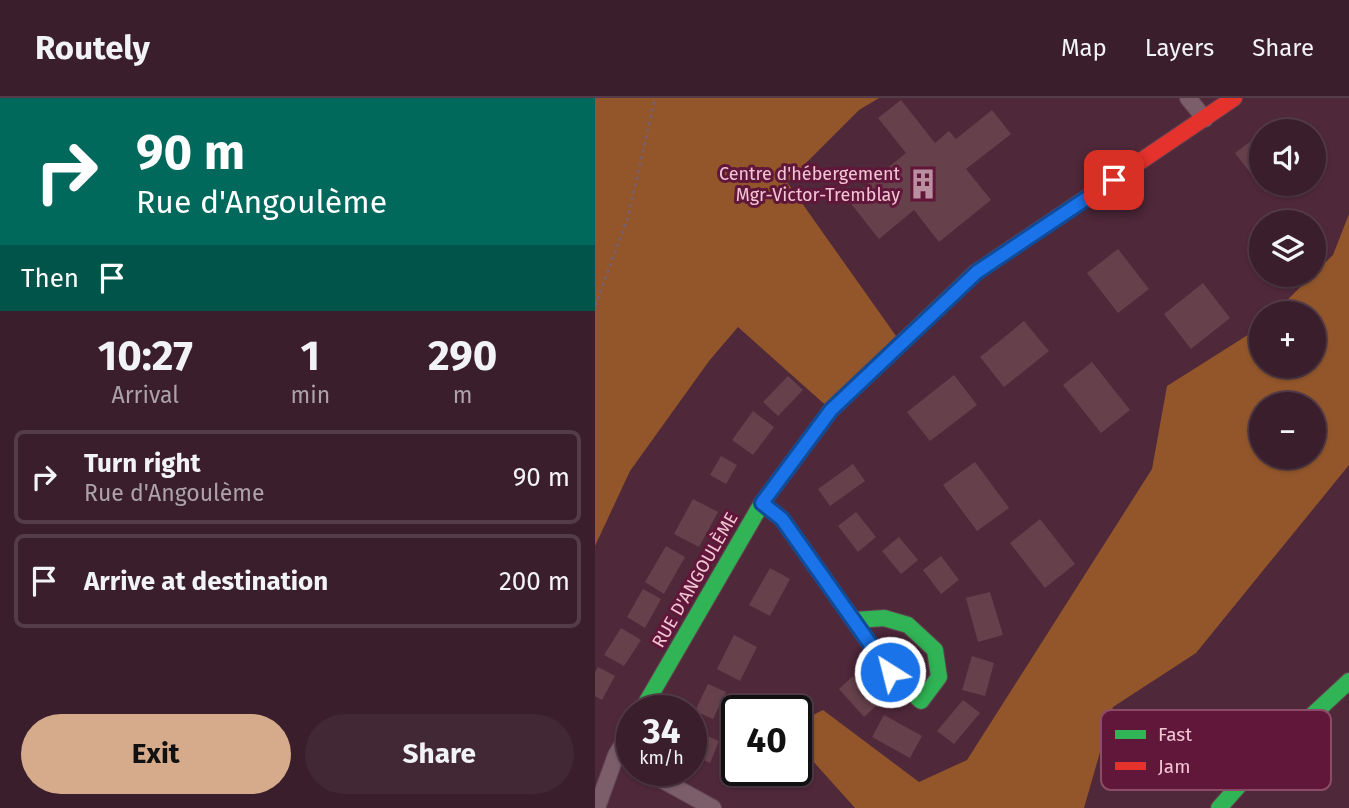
<!DOCTYPE html>
<html lang="en">
<head>
<meta charset="utf-8">
<style>
  :root { --surface:#3b1e2c; --page:#422734; --text:#f1f3f6; --muted:#aca2a9; --line:#543c48; --accent:#d6ab8b }
  body { margin:0; font-family:"Fira Sans",sans-serif; background:var(--page); color:var(--text); height:100vh; display:flex; flex-direction:column; font-size:26px; white-space:nowrap }
  * { box-sizing:border-box; margin:0 }
  p { font-size:23px; color:var(--muted) }
  .icon { flex:none; width:38px; height:38px; fill:none; stroke:currentColor; stroke-width:2; stroke-linecap:round; stroke-linejoin:round }
  .map { position:relative; flex:1; overflow:hidden }
  .sheet { display:flex; flex-direction:column; background:var(--surface); width:595px }
  .sheet>* { flex:none }
  .hud { background:#00695c; color:#fff; overflow:hidden }
  .buttons { position:absolute; left:654px; top:21px; display:grid; gap:14px }
  .buttons a { display:grid; place-items:center; width:77px; height:77px; border-radius:50%; background:var(--surface); box-shadow:0 2px 5px #0004,0 0 0 2px var(--line); font-size:35px }
  .speed { position:absolute; left:21px; top:597px; display:flex; gap:14px; font-size:35px; font-weight:700; text-align:center }
  .speed>* { display:grid; place-content:center; width:91px; height:91px; border-radius:50%; background:var(--surface); box-shadow:0 2px 5px #0004,0 0 0 2px var(--line); line-height:1 }
  .speed small { font-size:18px; font-weight:400 }
  .speed .limit { border:4px solid #111; border-radius:10px; background:#fff; color:#111 }
  .pin { position:absolute; display:grid; place-items:center; width:60px; height:60px; color:#fff; margin:-30px; border-radius:14px; box-shadow:0 4px 10px #0006 }
  .me { position:absolute; width:77px; margin:-38px; rotate:324deg; stroke-linejoin:round; filter:drop-shadow(0 0 5px #0008) }
  .turn { display:flex; align-items:center; gap:24px; height:147px; padding:0 21px; font-size:32px }
  .turn .icon { width:91px; height:91px; stroke-width:2.5 }
  .turn b { display:block; font-size:49px; line-height:60px }
  .then { display:flex; align-items:center; height:66px; padding:0 21px; background:#0003; gap:14px; font-size:26px }
  .eta { display:flex; justify-content:space-evenly; align-items:center; height:119px; text-align:center }
  .eta b { font-size:42px; font-weight:700; line-height:49px }
  .cta { display:flex; gap:14px; margin-top:auto; padding:14px 21px }
  .cta a { flex:1; height:80px; border-radius:42px; background:var(--accent); color:#111; font-size:28px; font-weight:700; line-height:80px; text-align:center }
  .cta a+a { background:var(--page); color:var(--text) }
  ul { padding:0; list-style:none }
  li { display:flex; align-items:center; gap:21px; height:94px; margin:0 14px 10px; padding:0 7px; border:4px solid var(--line); border-radius:10px }
  li div { flex:1 }
  li b { display:block; font-size:26px }
  li em { font-style:normal }
  header { display:flex; align-items:center; gap:42px; box-sizing:border-box; height:98px; padding:0 35px; background:var(--surface); border-bottom:2px solid var(--line) }
  header strong { font-size:33px }
  nav { display:flex; gap:38px; margin-inline-start:auto; font-size:24px }
  main { display:flex; flex:1; min-height:0 }
  .map>svg:first-child { display:block }
  .forest { fill:#92562a; fill-rule:evenodd }
  .building { fill:#66414c }
  .lines { fill:none; stroke-linecap:round; stroke-linejoin:round }
  .street-casing { stroke:#634451; stroke-width:18 }
  .fast-casing { stroke:#634451; stroke-width:18 }
  .jam-casing { stroke:#634451; stroke-width:18 }
  .path { stroke:#7a5e6a; stroke-width:2.5; stroke-dasharray:3.5 3.5; stroke-linecap:butt }
  .street { stroke:#7c5e6a; stroke-width:16 }
  .fast { stroke:#30b455; stroke-width:16 }
  .jam { stroke:#e5322d; stroke-width:16 }
  .route-casing { stroke:#114b97; stroke-width:18 }
  .route { stroke:#1a73e8; stroke-width:12 }
  .labels { text-anchor:middle; dominant-baseline:central; stroke-width:6; stroke-linejoin:round; paint-order:stroke }
  .poi-label { font-size:18px; fill:#f3c6d5; stroke:#601739; text-anchor:end }
  .street-label { font-size:18px; fill:#f3c6d5; stroke:#601739 }
  .key { fill:#601739; stroke:#8c4c68; stroke-width:2 }
  .key-label { font-size:19px; fill:#f3c6d5 }
</style>
</head>
<body>
<header>
<strong>Routely</strong>
<nav><a>Map</a><a>Layers</a><a>Share</a></nav>
</header>
<main>
<section class="sheet">
<div class="hud">
<div class="turn"><svg class="icon" aria-label="right" viewBox="0 0 24 24"><path d="M7 20v-9h11M14 6l5 5-5 5"/></svg><div><b>90 m</b>Rue d'Angoulème</div></div>
<div class="then">Then<svg class="icon" aria-label="arrive" viewBox="0 0 24 24"><path d="M6 21V4h12l-3 4 3 4H6"/></svg></div>
</div>
<div class="eta">
<div><b>10:27</b><p>Arrival</p></div>
<div><b>1</b><p>min</p></div>
<div><b>290</b><p>m</p></div>
</div>
<ul>
<li><svg class="icon" aria-label="right" viewBox="0 0 24 24"><path d="M7 20v-9h11M14 6l5 5-5 5"/></svg><div><b>Turn right</b><p>Rue d'Angoulème</p></div><em>90 m</em></li>
<li><svg class="icon" aria-label="arrive" viewBox="0 0 24 24"><path d="M6 21V4h12l-3 4 3 4H6"/></svg><div><b>Arrive at destination</b></div><em>200 m</em></li>
</ul>
<div class="cta"><a>Exit</a><a>Share</a></div>
</section>
<div class="map">
<svg width="754" height="710" viewBox="0 0 754 710">
  <rect width="100%" height="100%" fill="#4f283a"/>
  <!-- forest -->
  <g class="forest">
    <polygon points="0,0 284,0 264,12 192,84 306,245 236,312 143,229 114,263 35,373 0,448"/>
    <path d="M754,116v251l-153,188 -83,54 -29,101h-229l-52,-58 6,-33 14,-7 96,72 48,-22 185,-291 15,-83 95,-60v40h52v-53h-40l59,-58zM667,306h52v53h-52z"/>
  </g>
  <!-- building -->
  <g class="building">
    <polygon points="306,2 340,45 354,33 361,41 397,12 416,36 371,71 396,102 344,144 319,112 284,141 253,102 311,55 283,20"/>
    <polygon points="667,35 667,86 682,86 670,94 640,55"/>
    <polygon points="696,116 702,124 686,124"/>
    <polygon points="667,139 667,166 654,150"/>
    <polygon points="523,151 554,191 523,215 492,175"/>
    <polygon points="608,185 635,220 596,251 569,216"/>
    <polygon points="429,223 454,253 409,289 385,259"/>
    <polygon points="497,264 535,312 506,335 468,287"/>
    <polygon points="359,277 382,307 335,343 312,314"/>
    <polygon points="193,278 208,292 183,318 168,304"/>
    <polygon points="158,313 179,329 158,357 137,342"/>
    <polygon points="126,358 142,367 131,386 115,377"/>
    <polygon points="380,364 414,410 382,433 348,387"/>
    <polygon points="258,366 270,383 235,408 223,391"/>
    <polygon points="98,401 123,414 104,449 79,436"/>
    <polygon points="261,414 281,439 263,454 243,428"/>
    <polygon points="445,421 480,466 450,490 415,445"/>
    <polygon points="304,439 323,462 306,476 287,453"/>
    <polygon points="71,448 90,459 69,496 50,484"/>
    <polygon points="346,458 364,482 346,496 328,472"/>
    <polygon points="175,470 195,481 175,518 154,507"/>
    <polygon points="48,491 66,501 50,530 32,519"/>
    <polygon points="395,494 408,537 383,544 371,500"/>
    <polygon points="26,530 46,542 29,568 9,557"/>
    <polygon points="139,537 162,549 145,583 122,571"/>
    <polygon points="377,558 399,565 390,598 367,592"/>
    <polygon points="3,569 20,578 7,602 0,598 0,574"/>
    <polygon points="258,578 284,605 269,619 244,591"/>
    <polygon points="113,586 131,594 118,621 100,613"/>
    <polygon points="368,602 385,615 359,646 342,633"/>
    <polygon points="289,617 327,638 315,660 277,639"/>
    <polygon points="96,631 124,643 115,665 96,656"/>
  </g>
  <g class="lines">
    <!-- street casing -->
    <g class="street-casing">
      <g id="street">
        <polyline points="593,0 610,21"/>
        <polyline points="49,672 118,710"/>
        <polyline points="2,710 21,657 37,630"/>
      </g>
    </g>
    <!-- fast casing -->
    <g class="fast-casing">
      <g id="fast">
        <polyline points="167,405 187,421 295,574 326,603 344,579 340,552 313,527 289,520 261,522"/>
        <polyline points="47,612 167,405 236,312 380,175"/>
        <polyline points="624,710 656,674 754,583"/>
      </g>
    </g>
    <!-- jam casing -->
    <g class="jam-casing">
      <polyline id="jam" points="380,175 639,0"/>
    </g>
    <!-- path -->
    <polyline class="path" points="0,208 33,119 60,0"/>
    <!-- street -->
    <use href="#street" class="street"/>
    <!-- fast -->
    <use href="#fast" class="fast"/>
    <!-- jam -->
    <use href="#jam" class="jam"/>
  </g>
  <g class="lines">
    <!-- route casing -->
    <g class="route-casing">
      <polyline id="route" points="295,574 187,421 167,405 236,312 382,174 519,82"/>
    </g>
    <!-- route -->
    <use href="#route" class="route"/>
  </g>
  <!-- icons -->
  <defs>
    <g id="building-bare" transform="scale(2.415)"><path d="M-4-6H4V6H1V3H-1V6H-4ZM-2.5-4.3h1.7v1.8h-1.7ZM.8-4.3h1.7v1.8H.8ZM-2.5-1h1.7V.8h-1.7ZM.8-1h1.7V.8H.8Z" fill="#ba8f9f" stroke="#601739" stroke-width="2.5" paint-order="stroke"/></g>
  </defs>
  <g fill-rule="evenodd">
    <use href="#building-bare" x="328" y="86"/>
  </g>
  <g class="labels">
    <!-- poi labels -->
    <g class="poi-label">
      <text x="305" y="76">Centre d'hébergement<tspan x="305" dy="21">Mgr-Victor-Tremblay</tspan></text>
    </g>
    <!-- street labels -->
    <g class="street-label">
      <text transform="translate(100 482) rotate(-60)">RUE D'ANGOULÈME</text>
    </g>
  </g>
  <!-- legend -->
  <rect x="506" y="612" width="230" height="80" rx="10" class="key"/>
  <rect x="520" y="632" width="31" height="9" fill="#30b455"/>
  <rect x="520" y="664" width="31" height="8" fill="#e5322d"/>
  <g class="key-label">
    <text x="563" y="643">Fast</text>
    <text x="563" y="675">Jam</text>
  </g>
</svg>
<div class="buttons">
<a><svg class="icon" aria-label="sound" viewBox="0 0 24 24"><path d="M4 9h4l5-4v14l-5-4H4zM17 9q2 3 0 6"/></svg></a>
<a><svg class="icon" aria-label="layers" viewBox="0 0 24 24"><path d="M12 4l9 5-9 5-9-5zM3 14l9 5 9-5"/></svg></a>
<a>+</a>
<a>−</a>
</div>
<div class="speed"><div>34<small>km/h</small></div><div class="limit">40</div></div>
<div class="pin" style="left:519px;top:82px;background:#d93025"><svg class="icon" aria-label="arrive" viewBox="0 0 24 24"><path d="M6 21V4h12l-3 4 3 4H6"/></svg></div>
<svg class="me" style="left:295px;top:574px" viewBox="-20 -20 40 40"><circle r="17" fill="#1a73e8" stroke="#fff" stroke-width="3"/><path d="M0-11L8 9 0 5-8 9z" fill="#fff"/></svg>
</div>
</main>
</body>
</html>
